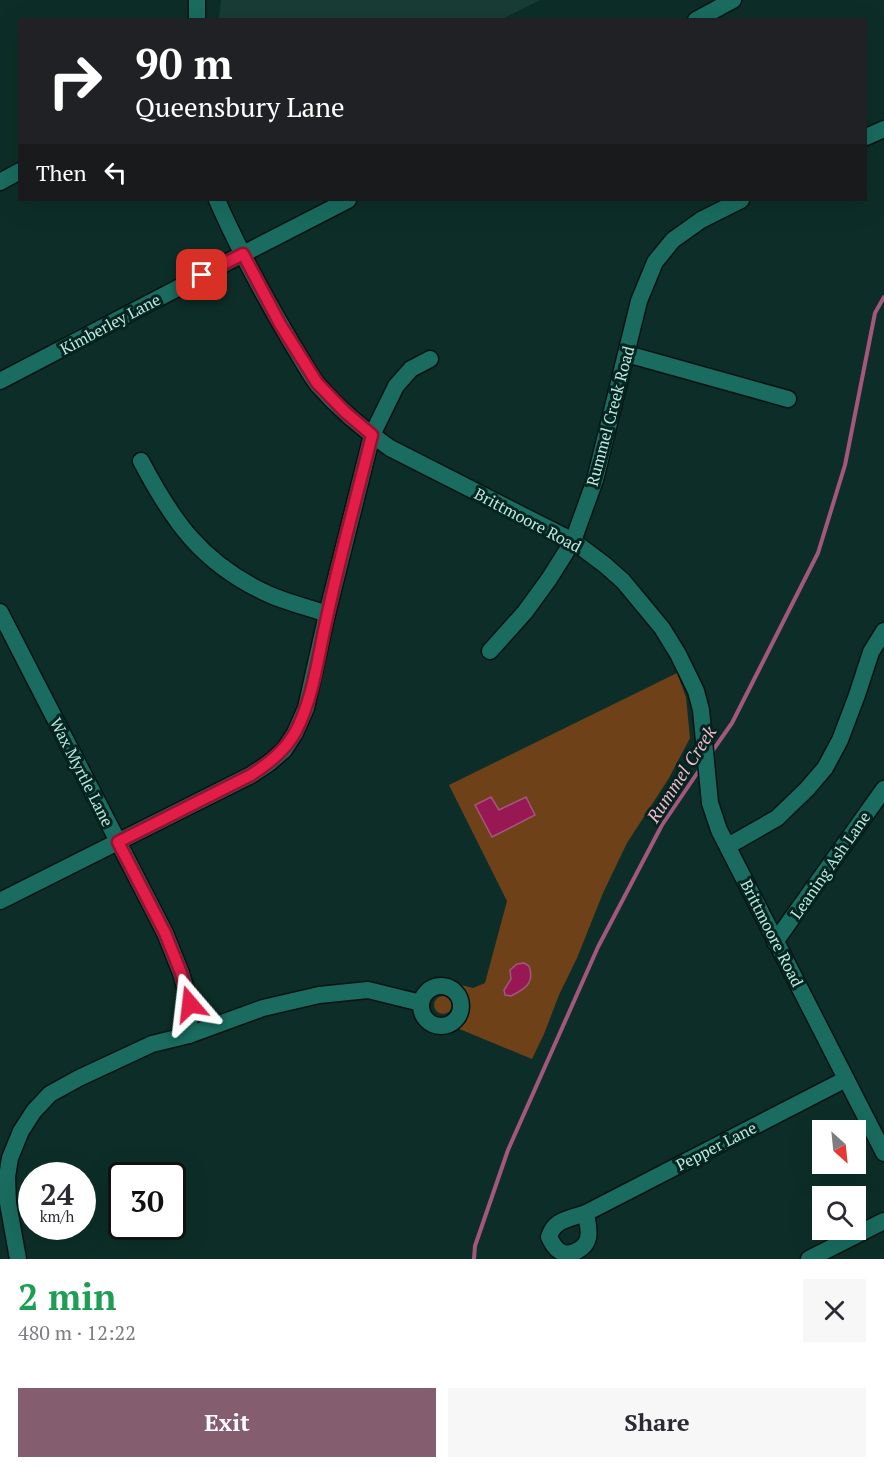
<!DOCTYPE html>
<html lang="en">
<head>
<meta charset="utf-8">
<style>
  :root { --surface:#fff; --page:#f7f7f7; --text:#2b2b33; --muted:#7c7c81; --accent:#845d6e }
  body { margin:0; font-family:"PT Serif",serif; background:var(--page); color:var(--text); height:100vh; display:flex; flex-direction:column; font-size:22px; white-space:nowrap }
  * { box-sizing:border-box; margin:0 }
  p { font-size:20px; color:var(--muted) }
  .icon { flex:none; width:33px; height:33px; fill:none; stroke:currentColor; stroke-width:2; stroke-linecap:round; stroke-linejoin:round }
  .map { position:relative; height:1259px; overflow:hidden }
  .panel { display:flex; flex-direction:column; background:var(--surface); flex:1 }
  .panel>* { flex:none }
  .top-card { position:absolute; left:18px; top:18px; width:849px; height:183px; border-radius:0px; box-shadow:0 6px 24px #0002; background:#202124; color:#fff; overflow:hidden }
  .needle { width:39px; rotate:153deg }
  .fabs { position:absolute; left:812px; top:1120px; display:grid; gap:12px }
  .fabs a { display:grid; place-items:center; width:54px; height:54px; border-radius:0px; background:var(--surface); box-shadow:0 6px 24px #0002; font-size:30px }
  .speed { position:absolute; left:18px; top:1162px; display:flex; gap:12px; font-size:30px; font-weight:700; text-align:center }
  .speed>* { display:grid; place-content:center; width:78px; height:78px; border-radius:50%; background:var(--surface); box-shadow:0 6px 24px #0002; line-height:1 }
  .speed small { font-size:15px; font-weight:400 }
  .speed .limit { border:3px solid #111; border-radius:9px; background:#fff; color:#111 }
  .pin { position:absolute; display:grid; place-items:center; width:51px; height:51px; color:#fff; margin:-26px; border-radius:12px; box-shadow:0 3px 9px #0006 }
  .me { position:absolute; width:66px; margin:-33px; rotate:343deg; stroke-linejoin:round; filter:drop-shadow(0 0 4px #0008) }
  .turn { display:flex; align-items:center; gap:21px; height:126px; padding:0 18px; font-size:27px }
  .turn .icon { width:78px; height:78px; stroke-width:2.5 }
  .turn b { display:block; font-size:42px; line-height:51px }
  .then { display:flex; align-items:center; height:57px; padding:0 18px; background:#0003; gap:12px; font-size:22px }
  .round { display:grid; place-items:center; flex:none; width:63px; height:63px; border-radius:0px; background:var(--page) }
  .summary { display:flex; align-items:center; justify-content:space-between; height:102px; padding:0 18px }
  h1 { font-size:36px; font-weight:800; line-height:45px; color:#1e9e55 }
  .button { display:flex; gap:12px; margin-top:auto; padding:12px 18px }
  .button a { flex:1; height:69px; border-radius:0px; background:var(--accent); color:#fff; font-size:24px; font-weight:800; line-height:69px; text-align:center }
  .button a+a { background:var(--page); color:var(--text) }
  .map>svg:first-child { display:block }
  .built { fill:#183c36 }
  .green { fill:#6e4118 }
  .water { fill:#981853; stroke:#a3577d; stroke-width:1.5 }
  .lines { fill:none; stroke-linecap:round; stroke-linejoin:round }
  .stream { stroke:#a3577d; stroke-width:4 }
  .minor-casing { stroke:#061311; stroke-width:19 }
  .tertiary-casing { stroke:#061311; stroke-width:19 }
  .minor { stroke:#196c5f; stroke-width:16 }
  .tertiary { stroke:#196c5f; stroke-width:16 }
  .route-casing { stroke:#92132f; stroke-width:15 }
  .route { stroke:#e11d48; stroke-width:10 }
  .labels { text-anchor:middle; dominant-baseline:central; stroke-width:6; stroke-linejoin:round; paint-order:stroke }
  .street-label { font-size:16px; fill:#bceadf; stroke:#03241f }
  .water-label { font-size:18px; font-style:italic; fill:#f8b7ca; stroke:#03241f }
</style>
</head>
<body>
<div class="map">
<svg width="884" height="1259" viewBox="0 0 884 1259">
  <rect width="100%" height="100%" fill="#0d2e28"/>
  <!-- built -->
  <polygon class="built" points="221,0 540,0 502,19 219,19"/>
  <!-- green -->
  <g class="green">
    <path d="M677,673l9,24 4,41 -21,40 -42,65 -24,50 -26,65 -18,37 -15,39 -12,25 -75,-31c14,-17 14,-23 4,-43l12,3 12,-5 22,-82 -58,-116z"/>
    <circle cx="443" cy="1005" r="9"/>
  </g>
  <!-- water -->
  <g class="water">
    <polygon points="491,797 499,810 526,797 535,815 492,837 475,805"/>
    <path d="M524,963l5,3c6,17 -4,23 -18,30l-6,-1 -1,-5 7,-11 -1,-9 7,-6z"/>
  </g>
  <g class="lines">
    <!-- stream -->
    <g class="stream">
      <polyline points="711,753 732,723 818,553 845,465 875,313 884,297"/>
      <polyline points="474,1259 475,1246 508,1150 598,947 662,825 700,769"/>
    </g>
    <!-- minor casing -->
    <g class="minor-casing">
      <g id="minor">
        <polyline points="696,20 733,0"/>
        <polyline points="866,137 884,129"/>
        <polyline points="0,182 20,171"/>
        <polyline points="243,254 348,200"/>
        <polyline points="627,354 788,399"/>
        <path d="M141,461c32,61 61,102 125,132 19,9 41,14 61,21"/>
        <polyline points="0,612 165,933 181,973 190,1004 189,1035"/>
        <polyline points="490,651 525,612 549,579 573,541 595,480 639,301 655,262 673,240 701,220 741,200"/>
        <polyline points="728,846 777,818 807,789 825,768 840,740 857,695 871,652 884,631"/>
        <polyline points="0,901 251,775 269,763 284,750 295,733 306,708 327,614 372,435 396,386 411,369 430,359"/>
        <polyline points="775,942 884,789"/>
        <circle cx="441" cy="1006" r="20"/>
        <path d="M586,1213c1,8 4,17 2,25 -2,10 -17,19 -27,14 -6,-3 -9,-9 -12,-15 5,-18 21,-18 37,-24l260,-134"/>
        <polyline points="18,1259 8,1203 7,1177 10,1158 21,1131 34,1111 50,1094 79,1078 152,1044 189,1035 263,1008 319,995 368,990 421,1003"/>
        <polyline points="809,1259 884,1221"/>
      </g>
    </g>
    <!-- tertiary casing -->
    <g class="tertiary-casing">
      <g id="tertiary">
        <polyline points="197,20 197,0"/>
        <path d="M217,200c21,48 47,96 74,142 9,14 17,30 27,43 21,24 46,45 72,63l183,93 32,24 18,16 39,47 16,26 18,37 5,19 9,93 9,27 165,323"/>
        <polyline points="0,381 243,254"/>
      </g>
    </g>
    <!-- minor -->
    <use href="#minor" class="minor"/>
    <!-- tertiary -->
    <use href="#tertiary" class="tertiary"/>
  </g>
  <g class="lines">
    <!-- route casing -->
    <g class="route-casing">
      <path id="route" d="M190,1004l-9,-31 -16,-40 -47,-91 133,-67c18,-12 34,-24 45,-44 18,-35 22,-76 31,-114 13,-61 30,-121 45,-182l-27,-23 -28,-29 -37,-59 -37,-70 -41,21"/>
    </g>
    <!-- route -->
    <use href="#route" class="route"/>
  </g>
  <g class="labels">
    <!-- street labels -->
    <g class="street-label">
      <text transform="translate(110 324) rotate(-28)">Kimberley Lane</text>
      <text transform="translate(610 416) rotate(-75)">Rummel Creek Road</text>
      <text transform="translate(528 520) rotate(28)">Brittmoore Road</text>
      <text transform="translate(82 772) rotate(63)">Wax Myrtle Lane</text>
      <text transform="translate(830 865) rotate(-55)">Leaning Ash Lane</text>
      <text transform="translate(772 933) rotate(63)">Brittmoore Road</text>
      <text transform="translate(716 1146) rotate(-27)">Pepper Lane</text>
    </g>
    <!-- water labels -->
    <g class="water-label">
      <text transform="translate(681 774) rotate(-57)">Rummel Creek</text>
    </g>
  </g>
</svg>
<div class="fabs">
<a><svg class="needle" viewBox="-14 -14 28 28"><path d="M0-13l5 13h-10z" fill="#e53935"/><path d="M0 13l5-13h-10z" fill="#7c7c81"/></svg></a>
<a><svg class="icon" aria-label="search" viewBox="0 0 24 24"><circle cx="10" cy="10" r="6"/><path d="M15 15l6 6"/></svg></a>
</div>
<div class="speed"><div>24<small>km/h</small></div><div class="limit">30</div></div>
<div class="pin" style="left:202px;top:275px;background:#d93025"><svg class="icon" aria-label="arrive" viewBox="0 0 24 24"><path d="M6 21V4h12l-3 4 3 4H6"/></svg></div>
<svg class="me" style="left:190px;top:1004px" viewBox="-20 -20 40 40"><path d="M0-17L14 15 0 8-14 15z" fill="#e11d48" stroke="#fff" stroke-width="4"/></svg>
<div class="top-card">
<div class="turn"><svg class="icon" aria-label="right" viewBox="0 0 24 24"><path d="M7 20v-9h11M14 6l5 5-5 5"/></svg><div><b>90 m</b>Queensbury Lane</div></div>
<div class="then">Then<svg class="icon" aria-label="left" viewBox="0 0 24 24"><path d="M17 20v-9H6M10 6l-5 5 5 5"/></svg></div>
</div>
</div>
<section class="panel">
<div class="summary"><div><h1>2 min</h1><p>480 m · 12:22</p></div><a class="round"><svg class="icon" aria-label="close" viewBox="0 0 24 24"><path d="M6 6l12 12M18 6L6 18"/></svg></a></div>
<div class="button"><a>Exit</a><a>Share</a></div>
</section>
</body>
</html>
